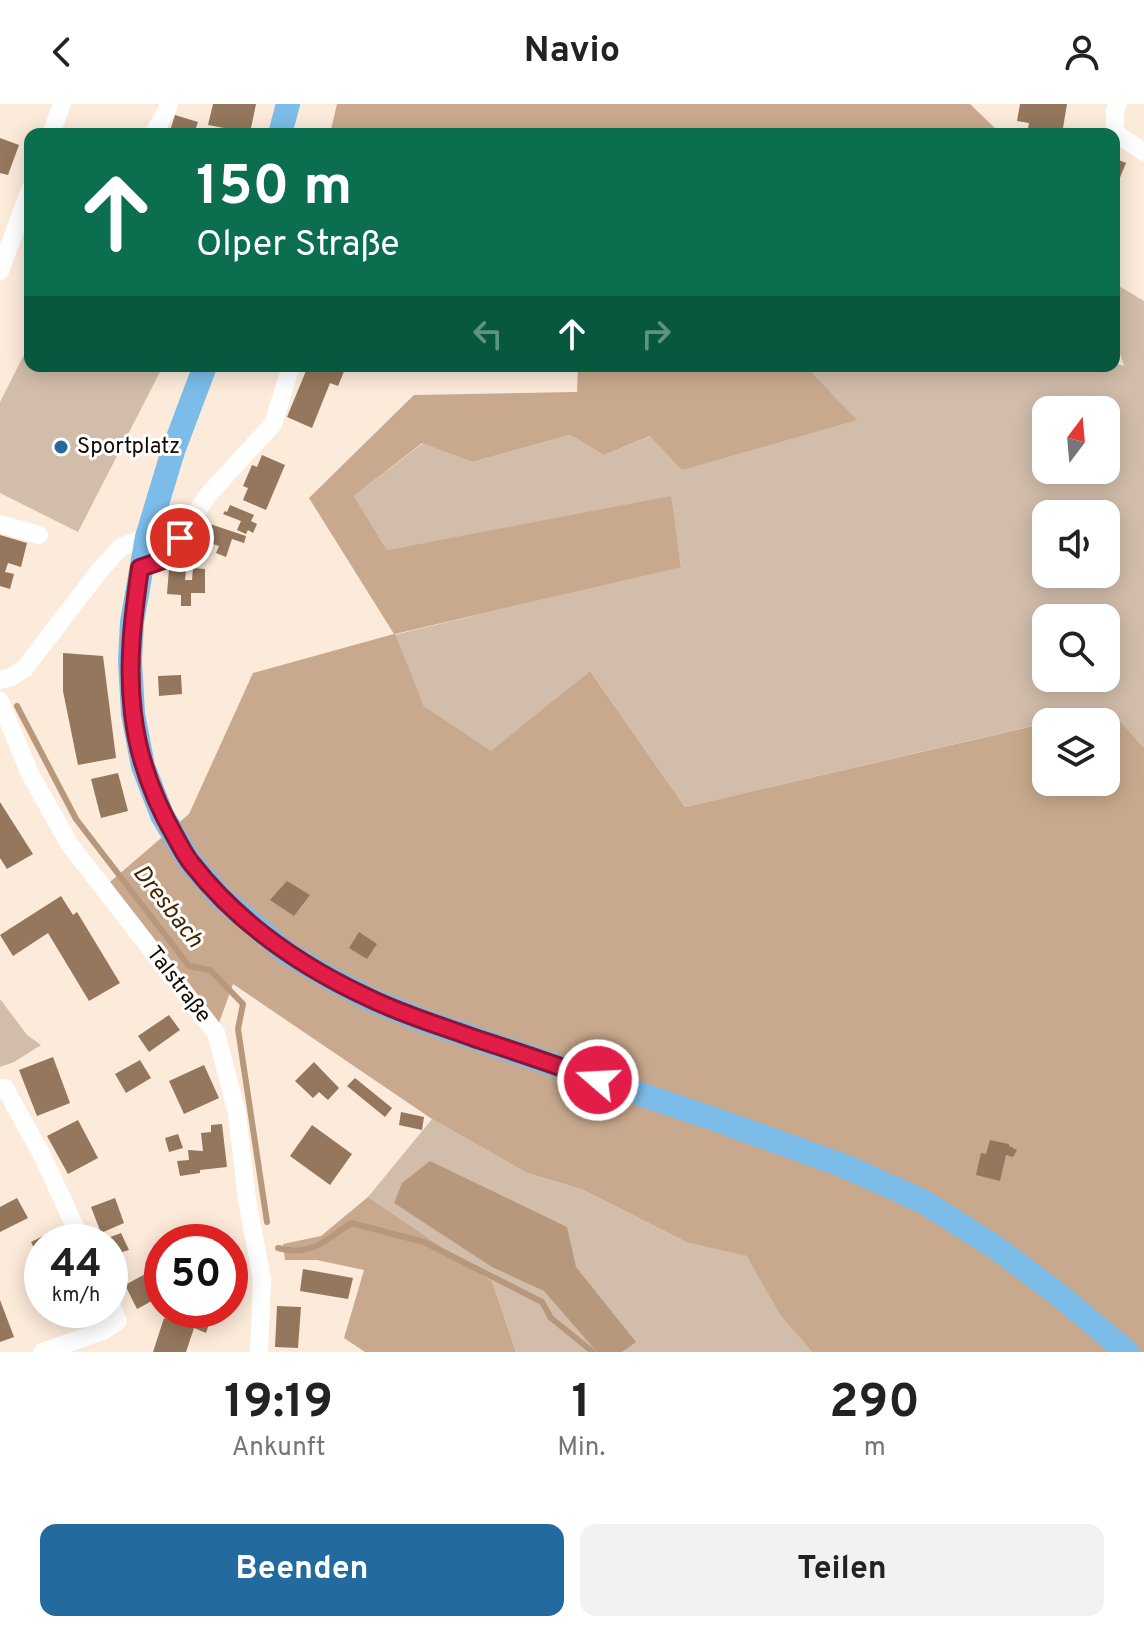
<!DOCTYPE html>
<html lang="de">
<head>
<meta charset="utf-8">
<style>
  :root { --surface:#fff; --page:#f2f2f2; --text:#222; --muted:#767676; --accent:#236b9f }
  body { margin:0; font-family:Overpass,sans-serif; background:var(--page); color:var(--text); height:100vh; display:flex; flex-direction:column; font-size:30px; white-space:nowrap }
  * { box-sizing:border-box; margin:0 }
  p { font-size:26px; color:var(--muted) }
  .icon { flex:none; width:44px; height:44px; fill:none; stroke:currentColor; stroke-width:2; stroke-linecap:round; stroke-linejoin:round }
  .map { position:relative; height:1248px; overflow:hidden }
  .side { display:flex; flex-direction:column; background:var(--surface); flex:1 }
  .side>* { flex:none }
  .guide { position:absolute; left:24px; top:24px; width:1096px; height:244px; border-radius:16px; box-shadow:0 4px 20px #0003; background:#0b6e4f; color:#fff; overflow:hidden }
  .needle { width:52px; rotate:16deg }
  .buttons { position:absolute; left:1032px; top:292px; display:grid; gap:16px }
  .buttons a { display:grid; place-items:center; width:88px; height:88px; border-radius:16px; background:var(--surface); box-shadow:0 4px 20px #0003; font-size:40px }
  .speed { position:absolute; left:24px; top:1120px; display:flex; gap:16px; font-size:40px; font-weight:700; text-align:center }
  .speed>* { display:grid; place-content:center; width:104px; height:104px; border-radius:50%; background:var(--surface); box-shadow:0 4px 20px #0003; line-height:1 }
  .speed small { font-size:20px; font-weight:400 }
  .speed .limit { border:12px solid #d22; background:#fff; color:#111 }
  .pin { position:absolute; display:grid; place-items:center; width:68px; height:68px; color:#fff; margin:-34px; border:4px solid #fff; border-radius:50%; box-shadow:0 2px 8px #0007 }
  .me { position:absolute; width:88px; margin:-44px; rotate:289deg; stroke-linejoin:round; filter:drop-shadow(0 0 6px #0008) }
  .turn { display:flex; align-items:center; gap:28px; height:168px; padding:0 40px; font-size:36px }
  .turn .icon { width:104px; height:104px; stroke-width:2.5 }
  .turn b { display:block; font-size:56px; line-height:68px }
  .lanes { display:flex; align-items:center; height:76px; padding:0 40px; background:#0003; justify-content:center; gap:40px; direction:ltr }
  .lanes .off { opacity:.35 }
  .eta { display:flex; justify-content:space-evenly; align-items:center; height:136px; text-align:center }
  .eta b { font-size:48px; font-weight:700; line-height:56px }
  .button { display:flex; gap:16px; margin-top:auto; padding:16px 40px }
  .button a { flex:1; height:92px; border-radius:16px; background:var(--accent); color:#fff; font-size:32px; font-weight:700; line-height:92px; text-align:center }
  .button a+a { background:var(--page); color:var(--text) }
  header { display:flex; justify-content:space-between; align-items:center; height:104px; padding:0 40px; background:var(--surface); font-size:36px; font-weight:700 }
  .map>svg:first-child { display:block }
  .green { fill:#d2bdaa; fill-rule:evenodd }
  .forest { fill:#c8a98d }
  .water { fill:#b7987c }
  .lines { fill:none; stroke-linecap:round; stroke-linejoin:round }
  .stream { stroke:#b7987c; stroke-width:6 }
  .building { fill:#94775c }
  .minor { stroke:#fff; stroke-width:18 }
  .major { stroke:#7bbce8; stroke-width:24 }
  .route-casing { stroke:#92132f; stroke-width:20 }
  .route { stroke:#e11d48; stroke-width:14 }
  .poi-dot { fill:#236b9f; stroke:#fff; stroke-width:3 }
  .labels { text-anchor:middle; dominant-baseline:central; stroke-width:6; stroke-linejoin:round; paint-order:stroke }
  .poi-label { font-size:22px; fill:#140b03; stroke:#fff; text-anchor:start }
  .street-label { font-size:22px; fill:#140b03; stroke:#fff }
  .water-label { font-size:24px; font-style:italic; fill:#442501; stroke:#fff }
</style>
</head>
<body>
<header><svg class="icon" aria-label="back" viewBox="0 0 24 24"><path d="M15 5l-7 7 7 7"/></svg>Navio<svg class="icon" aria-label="person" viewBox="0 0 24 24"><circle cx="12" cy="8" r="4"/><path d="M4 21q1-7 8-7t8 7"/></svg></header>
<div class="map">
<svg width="1144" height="1248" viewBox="0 0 1144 1248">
  <rect width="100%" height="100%" fill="#fceada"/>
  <!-- green -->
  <g class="green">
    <path d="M1114,179l30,18v447l-35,-40 -424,99 -95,-136 -99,81 -67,-46 -30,-71 287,-69 -11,-69 -283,53 -33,-54 69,-53 49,19 98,-27 34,20 47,-19 205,-16 -47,-49 2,-5h303v-3l10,3 -10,-32zM1046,306h60v60h-60zM1046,410h60v60h-60zM1046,514h60v60h-60z"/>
    <polygon points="30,239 30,262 163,262 78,428 0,389 0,298"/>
    <polygon points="0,895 27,931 41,941 14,958 0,963"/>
    <polygon points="432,1015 527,1069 581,1085 688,1139 748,1152 780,1211 812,1248 516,1248 492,1177 368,1093"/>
  </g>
  <!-- forest -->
  <g class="forest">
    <polygon points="337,0 970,0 1001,30 330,30"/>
    <polygon points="578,262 811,262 810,267 857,316 682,366 650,332 604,351 570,331 472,358 422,339 354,392 387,446 671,392 681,463 395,530 424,602 491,647 590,567 685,703 1046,619 1046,678 1106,678 1106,618 1051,618 1109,604 1144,644 1144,1248 812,1248 780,1211 747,1152 688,1139 581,1085 527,1069 432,1015 233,880 219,919 110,778 189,710 253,569 394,530 309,394 414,291 577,288"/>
    <polygon points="368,1093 492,1177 516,1248 365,1248 344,1234 364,1166 317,1156 285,1156 283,1140 321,1132"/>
  </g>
  <!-- water -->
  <polygon class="water" points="430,1057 567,1123 576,1163 636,1238 622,1248 597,1248 544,1187 492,1163 394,1099 402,1079"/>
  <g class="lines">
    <!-- stream -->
    <g class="stream">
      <polyline points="17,602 76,715 189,862 210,866 243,900 238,925 267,1118"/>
      <path d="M278,1144c32,9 49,-8 73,-25l73,19 118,60 9,16 42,34"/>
    </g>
  </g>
  <!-- building -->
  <g class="building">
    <polygon points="213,0 256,0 250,29 208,21"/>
    <polygon points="1020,0 1067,0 1062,30 1027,30 1029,19 1017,17"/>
    <polygon points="175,11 198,18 194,30 181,30 170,27"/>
    <polygon points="0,34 19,41 8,71 0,69"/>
    <polygon points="1114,54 1126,59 1114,88"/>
    <polygon points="308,262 337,262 345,265 338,282 330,279 312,324 287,313"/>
    <polygon points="262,351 285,361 266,406 243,396 248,384 243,382 252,361 257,363"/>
    <polygon points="230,401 254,411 251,417 257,420 253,429 248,426 246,430 237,426 241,417 223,410 225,407 227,408"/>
    <polygon points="198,416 246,432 244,439 232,435 226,453 216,449 219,442 192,433"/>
    <polygon points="0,431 27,439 21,463 8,459 5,468 14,470 10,485 0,482"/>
    <polygon points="193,464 205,465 205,489 191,489 191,502 181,502 181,491 167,490 169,465 186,466 185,476 192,476"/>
    <polygon points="63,549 103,552 116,654 78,661 63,587"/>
    <polygon points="181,571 182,590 159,592 158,572"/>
    <polygon points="118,669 128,707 101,714 91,675"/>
    <polygon points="0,698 33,750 7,765 0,754"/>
    <polygon points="287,777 310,791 294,812 270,796"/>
    <polygon points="61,792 73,811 77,808 120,879 89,897 48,829 13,852 0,831"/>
    <polygon points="359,828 377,840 367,855 349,844"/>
    <polygon points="169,911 180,926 149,948 138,932"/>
    <polygon points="53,953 70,999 37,1012 19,966"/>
    <polygon points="140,956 151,974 126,989 115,970"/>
    <polygon points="314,958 339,984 328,996 319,988 313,994 295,977"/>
    <polygon points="204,961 219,994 184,1010 169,977"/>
    <polygon points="355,974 392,1004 385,1013 347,982"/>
    <polygon points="401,1008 424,1013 422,1026 399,1021"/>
    <polygon points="78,1016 98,1054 68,1070 47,1032"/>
    <polygon points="222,1020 227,1063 200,1066 200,1069 180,1072 177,1057 189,1056 188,1046 203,1047 201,1029 211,1028 211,1021"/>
    <polygon points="312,1021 352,1050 330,1081 290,1052"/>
    <polygon points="178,1030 183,1044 169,1048 165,1034"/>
    <polygon points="990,1036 1009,1040 1009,1042 1017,1046 1013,1053 1006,1051 1000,1077 976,1071 981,1049 986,1050"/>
    <polygon points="17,1094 28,1114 0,1128 0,1103"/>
    <polygon points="115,1094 124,1119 101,1129 91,1103"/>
    <polygon points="59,1124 66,1138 42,1138 42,1160 31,1138"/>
    <polygon points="121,1129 129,1146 112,1151 110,1138 106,1138 105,1135"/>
    <polygon points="303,1165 353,1174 348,1195 300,1187"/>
    <polygon points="149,1168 161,1192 137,1205 125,1181"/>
    <polygon points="0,1196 14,1233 0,1238"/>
    <polygon points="277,1202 301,1203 298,1244 275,1243"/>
    <polygon points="195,1206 213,1208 206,1229 194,1224 186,1248 153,1248 164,1214 190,1222"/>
  </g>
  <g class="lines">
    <!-- minor -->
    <g class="minor">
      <polyline points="1118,0 1115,7 1115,29 1144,48"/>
      <polyline points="51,30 62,0"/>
      <polyline points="153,30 167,6 169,0"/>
      <polyline points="0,167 30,86"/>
      <polyline points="0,420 39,431"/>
      <polyline points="140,464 166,455 207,392 273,320 291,262"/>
      <polyline points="0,576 11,573 25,564 100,466 121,443 147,433"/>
      <polyline points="0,597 30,670 70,741 216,929 237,1009 247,1096 262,1175 259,1248"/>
      <polyline points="5,984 42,1051 82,1138"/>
      <polyline points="42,1248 103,1227 118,1217 110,1199"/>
    </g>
    <!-- major -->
    <g class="major">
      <polyline points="280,30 288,0"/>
      <polyline points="205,262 173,347 147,433 132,518 130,557 133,610 143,662 162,711 190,758 222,794 287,849 333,876 372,896 424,917 714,1015 847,1063 924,1098 995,1143 1059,1191 1127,1248"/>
    </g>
  </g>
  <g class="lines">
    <!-- route casing -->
    <g class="route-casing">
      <path id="route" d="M180,434l-14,21 -26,9c-7,49 -13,96 -7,145 5,45 21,87 43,125 5,9 10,19 16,26 46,59 110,103 177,134 35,17 72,28 108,41 41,13 81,27 121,41"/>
    </g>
    <!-- route -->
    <use href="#route" class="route"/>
  </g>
  <!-- markers -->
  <circle class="poi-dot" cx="61" cy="343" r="8"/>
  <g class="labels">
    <!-- poi labels -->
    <g class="poi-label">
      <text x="77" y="343">Sportplatz</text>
    </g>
    <!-- street labels -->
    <g class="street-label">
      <text transform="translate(178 881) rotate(52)">Talstraße</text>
    </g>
    <!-- water labels -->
    <g class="water-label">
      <text transform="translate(167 803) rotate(52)">Dresbach</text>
    </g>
  </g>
</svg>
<div class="buttons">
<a><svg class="needle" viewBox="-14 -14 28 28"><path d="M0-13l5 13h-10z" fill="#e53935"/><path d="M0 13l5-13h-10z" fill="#767676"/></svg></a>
<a><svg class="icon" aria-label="sound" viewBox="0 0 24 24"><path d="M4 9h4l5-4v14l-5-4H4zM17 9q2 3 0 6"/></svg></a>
<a><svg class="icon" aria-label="search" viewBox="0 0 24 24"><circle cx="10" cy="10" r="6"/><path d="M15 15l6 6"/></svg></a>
<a><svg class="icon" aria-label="layers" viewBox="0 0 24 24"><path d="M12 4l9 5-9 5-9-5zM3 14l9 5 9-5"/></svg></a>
</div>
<div class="speed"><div>44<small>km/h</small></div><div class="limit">50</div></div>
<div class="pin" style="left:180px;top:434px;background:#d93025"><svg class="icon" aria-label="arrive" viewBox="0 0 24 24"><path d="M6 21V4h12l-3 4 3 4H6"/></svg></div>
<svg class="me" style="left:598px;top:976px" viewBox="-20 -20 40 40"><circle r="17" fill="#e11d48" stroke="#fff" stroke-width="3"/><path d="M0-11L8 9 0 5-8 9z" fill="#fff"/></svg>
<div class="guide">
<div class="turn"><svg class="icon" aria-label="ahead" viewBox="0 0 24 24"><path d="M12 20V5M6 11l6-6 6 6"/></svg><div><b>150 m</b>Olper Straße</div></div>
<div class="lanes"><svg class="icon off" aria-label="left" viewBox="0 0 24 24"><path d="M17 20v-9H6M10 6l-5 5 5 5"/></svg><svg class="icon" aria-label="ahead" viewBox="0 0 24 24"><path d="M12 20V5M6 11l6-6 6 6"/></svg><svg class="icon off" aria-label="right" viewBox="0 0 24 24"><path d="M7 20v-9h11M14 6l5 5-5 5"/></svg></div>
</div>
</div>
<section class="side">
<div class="eta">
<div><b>19:19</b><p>Ankunft</p></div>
<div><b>1</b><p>Min.</p></div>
<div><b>290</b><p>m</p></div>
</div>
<div class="button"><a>Beenden</a><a>Teilen</a></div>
</section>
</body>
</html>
